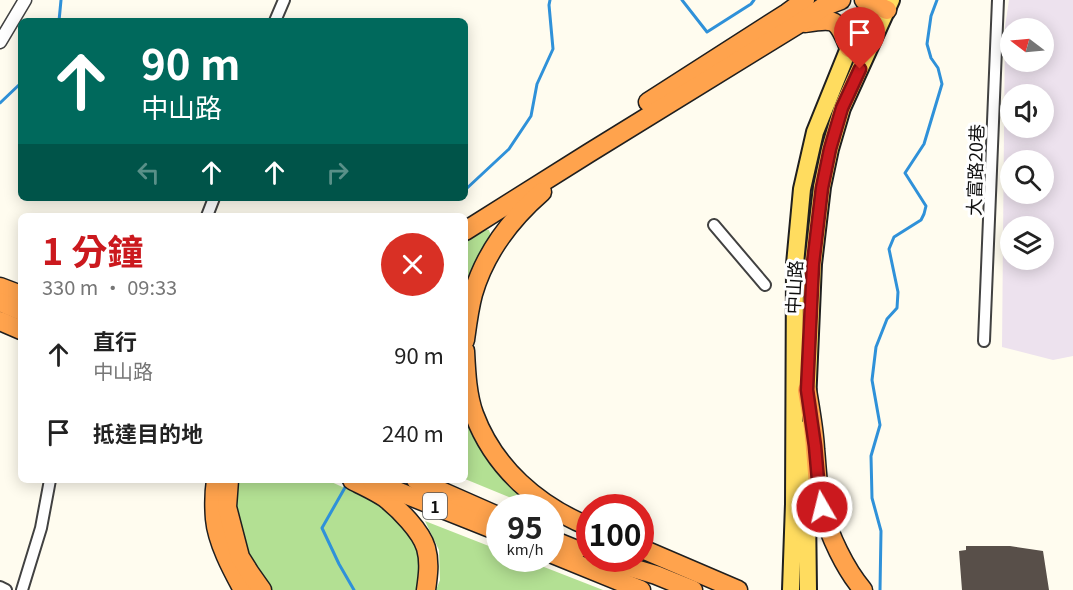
<!DOCTYPE html>
<html lang="zh-TW">
<head>
<meta charset="utf-8">
<style>
  :root { --surface:#fff; --page:#f6f6f6; --text:#222; --muted:#767676; --accent:#cb191e }
  body { margin:0; font-family:Georgia,"Noto Sans TC",serif; background:var(--page); color:var(--text); height:100vh; display:flex; flex-direction:column; font-size:22px; white-space:nowrap }
  * { box-sizing:border-box; margin:0 }
  p { font-size:20px; color:var(--muted) }
  .icon { flex:none; width:33px; height:33px; fill:none; stroke:currentColor; stroke-width:2; stroke-linecap:round; stroke-linejoin:round }
  .map { position:relative; flex:1; overflow:hidden }
  .details { position:absolute; left:18px; top:213px; width:450px; height:270px; display:flex; flex-direction:column; background:var(--surface); border-radius:9px; box-shadow:0 3px 15px #0003 }
  .details>* { flex:none }
  .top-card { position:absolute; left:18px; top:18px; width:450px; height:183px; border-radius:9px; box-shadow:0 3px 15px #0003; background:#00695c; color:#fff; overflow:hidden }
  .needle { width:39px; rotate:286deg }
  .controls { position:absolute; left:1000px; top:18px; display:grid; gap:12px }
  .controls a { display:grid; place-items:center; width:54px; height:54px; border-radius:50%; background:var(--surface); box-shadow:0 3px 15px #0003; font-size:30px }
  .speed { position:absolute; left:486px; top:494px; display:flex; gap:12px; font-size:30px; font-weight:700; text-align:center }
  .speed>* { display:grid; place-content:center; width:78px; height:78px; border-radius:50%; background:var(--surface); box-shadow:0 3px 15px #0003; line-height:1 }
  .speed small { font-size:15px; font-weight:400 }
  .speed .limit { border:9px solid #d22; background:#fff; color:#111 }
  .pin { position:absolute; display:grid; place-items:center; width:51px; height:51px; color:#fff; margin:-62px -26px; border-radius:50% 50% 50% 0; rotate:-45deg; box-shadow:0 0 6px #0007 }
  .pin .icon { rotate:45deg }
  .me { position:absolute; width:66px; margin:-33px; rotate:352deg; stroke-linejoin:round; filter:drop-shadow(0 0 4px #0008) }
  .turn { display:flex; align-items:center; gap:21px; height:126px; padding:0 24px; font-size:27px }
  .turn .icon { width:78px; height:78px; stroke-width:2.5 }
  .turn b { display:block; font-size:42px; line-height:51px }
  .lanes { display:flex; align-items:center; height:57px; padding:0 24px; background:#0003; justify-content:center; gap:30px; direction:ltr }
  .lanes .off { opacity:.35 }
  .round { display:grid; place-items:center; flex:none; width:63px; height:63px; border-radius:32px; background:var(--page) }
  .head { display:flex; align-items:center; justify-content:space-between; height:102px; padding:0 24px }
  h1 { font-size:36px; font-weight:700; line-height:45px; color:var(--accent) }
  ul { padding:0; list-style:none }
  li { display:flex; align-items:center; gap:18px; height:78px; padding:0 24px }
  li div { flex:1 }
  li b { display:block; font-size:22px }
  li em { font-style:normal }
  .map>svg:first-child { display:block }
  .industrial { fill:#ede2ee; fill-rule:evenodd }
  .forest { fill:#b3e093 }
  .lines { fill:none; stroke-linecap:round; stroke-linejoin:round }
  .stream { stroke:#2f91d9; stroke-width:3 }
  .building { fill:#584f49 }
  .minor-casing { stroke:#414141; stroke-width:14 }
  .tertiary-casing { stroke:#414141; stroke-width:15 }
  .primary-casing { stroke:#1f1f1f; stroke-width:20 }
  .motorway-casing { stroke:#1f1f1f; stroke-width:21 }
  .minor { stroke:#fff; stroke-width:10 }
  .tertiary { stroke:#fff; stroke-width:12 }
  .primary { stroke:#ffdc5f; stroke-width:16 }
  .motorway { stroke:#ffa34d; stroke-width:18 }
  .route-casing { stroke:#841014; stroke-width:15 }
  .route { stroke:#cb191e; stroke-width:10 }
  .labels { text-anchor:middle; dominant-baseline:central; stroke-width:6; stroke-linejoin:round; paint-order:stroke }
  .shield { fill:#fff; stroke:#565656; stroke-width:1.5 }
  .shield-label { font-size:16px; font-weight:bold; fill:#0e0e0e }
  .street-label { font-size:18px; fill:#0e0e0e; stroke:#fff }
</style>
</head>
<body>
<div class="map">
<svg width="1073" height="590" viewBox="0 0 1073 590">
  <rect width="100%" height="100%" fill="#fffcef"/>
  <!-- industrial -->
  <path class="industrial" d="M1009,0h64v356l-20,4 -51,-13 3,-320zM1011,28h33v34h-33zM1011,94h33v34h-33zM1011,160h33v34h-33zM1011,226h33v34h-33z"/>
  <!-- forest -->
  <g class="forest">
    <polygon points="483,229 489,230 491,236 465,294 465,240"/>
    <polygon points="465,397 542,507 533,507 465,479"/>
    <polygon points="236,480 327,480 378,503 405,523 420,556 421,582 418,590 269,590 255,570 235,521"/>
    <polygon points="425,521 499,550 500,558 521,558 603,590 436,590 440,580 439,550"/>
  </g>
  <g class="lines">
    <!-- stream -->
    <g class="stream">
      <polyline points="682,0 707,32 751,4 754,0"/>
      <polyline points="59,21 61,0"/>
      <polyline points="0,103 21,83"/>
      <polyline points="465,190 509,149 531,116 537,84 553,49 549,5 550,0"/>
      <polyline points="455,199 456,198"/>
      <polyline points="347,484 322,528 339,564 354,590"/>
      <polyline points="880,590 881,531 872,498 871,456 880,425 872,380 876,347 887,319 897,308 898,292 889,249 894,237 921,220 924,214 926,206 905,173 924,144 942,84 938,68 931,58 927,44 931,16 937,0"/>
    </g>
  </g>
  <!-- building -->
  <polygon class="building" points="966,546 1010,546 1043,551 1049,590 962,590 959,551 966,550"/>
  <g class="lines">
    <!-- minor casing -->
    <g class="minor-casing">
      <g id="minor">
        <polyline points="275,21 284,0"/>
        <polyline points="207,216 214,198"/>
        <polyline points="714,225 765,285"/>
        <polyline points="984,341 998,0"/>
        <polyline points="0,587 6,590"/>
        <polyline points="22,590 41,528 50,480"/>
      </g>
    </g>
    <!-- tertiary casing -->
    <g class="tertiary-casing">
      <polyline id="tertiary" points="0,42 25,0"/>
    </g>
    <!-- primary casing -->
    <g class="primary-casing">
      <g id="primary">
        <polyline points="807,403 813,264 822,187 830,149 842,108 891,0"/>
        <polyline points="806,429 808,590"/>
        <polyline points="791,590 794,504 795,264 802,189 815,132 849,48 871,0"/>
      </g>
    </g>
    <!-- motorway casing -->
    <g class="motorway-casing">
      <g id="motorway">
        <polyline points="864,0 887,10"/>
        <path d="M805,23c30,-5 32,-5 44,25"/>
        <polyline points="648,102 787,13 805,0"/>
        <polyline points="465,231 589,153 800,23 823,7 841,0"/>
        <polyline points="0,287 21,295"/>
        <polyline points="0,302 21,311"/>
        <polyline points="0,321 21,330"/>
        <path d="M465,340c2,-15 4,-31 8,-46 12,-41 38,-75 69,-102"/>
        <path d="M465,351c1,20 2,44 9,63 20,54 64,92 116,113"/>
        <path d="M807,390c3,19 7,39 8,59 2,19 2,40 7,59 7,27 23,61 41,82"/>
        <path d="M216,480c-2,13 -2,26 -1,39 2,23 17,51 28,71"/>
        <polyline points="229,480 227,507 240,557 250,573 262,590"/>
        <path d="M352,480c11,6 23,11 33,18 14,11 36,33 41,50 4,14 2,28 0,42"/>
        <polyline points="416,480 500,517"/>
        <polyline points="372,481 500,532"/>
        <polyline points="550,539 577,550"/>
        <polyline points="640,548 738,590"/>
        <polyline points="550,553 641,590"/>
        <polyline points="599,558 656,575 693,590"/>
      </g>
    </g>
    <!-- minor -->
    <use href="#minor" class="minor"/>
    <!-- tertiary -->
    <use href="#tertiary" class="tertiary"/>
    <!-- primary -->
    <use href="#primary" class="primary"/>
    <!-- motorway -->
    <use href="#motorway" class="motorway"/>
  </g>
  <g class="lines">
    <!-- route casing -->
    <g class="route-casing">
      <polyline id="route" points="822,507 818,480 815,446 807,390 813,264 822,188 830,149 842,108 860,69"/>
    </g>
    <!-- route -->
    <use href="#route" class="route"/>
  </g>
  <g class="labels">
    <!-- shield labels -->
    <rect class="shield" x="423" y="493" width="24" height="26" rx="4.5"/>
    <g class="shield-label">
      <text x="435" y="506">1</text>
    </g>
    <!-- street labels -->
    <g class="street-label">
      <text transform="translate(974 170) rotate(-88)">大富路20巷</text>
      <text transform="translate(793 287) rotate(-87)">中山路</text>
    </g>
  </g>
</svg>
<div class="controls">
<a><svg class="needle" viewBox="-14 -14 28 28"><path d="M0-13l5 13h-10z" fill="#e53935"/><path d="M0 13l5-13h-10z" fill="#767676"/></svg></a>
<a><svg class="icon" aria-label="sound" viewBox="0 0 24 24"><path d="M4 9h4l5-4v14l-5-4H4zM17 9q2 3 0 6"/></svg></a>
<a><svg class="icon" aria-label="search" viewBox="0 0 24 24"><circle cx="10" cy="10" r="6"/><path d="M15 15l6 6"/></svg></a>
<a><svg class="icon" aria-label="layers" viewBox="0 0 24 24"><path d="M12 4l9 5-9 5-9-5zM3 14l9 5 9-5"/></svg></a>
</div>
<div class="speed"><div>95<small>km/h</small></div><div class="limit">100</div></div>
<div class="pin" style="left:860px;top:69px;background:#d93025"><svg class="icon" aria-label="arrive" viewBox="0 0 24 24"><path d="M6 21V4h12l-3 4 3 4H6"/></svg></div>
<svg class="me" style="left:822px;top:507px" viewBox="-20 -20 40 40"><circle r="17" fill="#cb191e" stroke="#fff" stroke-width="3"/><path d="M0-11L8 9 0 5-8 9z" fill="#fff"/></svg>
<div class="top-card">
<div class="turn"><svg class="icon" aria-label="ahead" viewBox="0 0 24 24"><path d="M12 20V5M6 11l6-6 6 6"/></svg><div><b>90 m</b>中山路</div></div>
<div class="lanes"><svg class="icon off" aria-label="left" viewBox="0 0 24 24"><path d="M17 20v-9H6M10 6l-5 5 5 5"/></svg><svg class="icon" aria-label="ahead" viewBox="0 0 24 24"><path d="M12 20V5M6 11l6-6 6 6"/></svg><svg class="icon" aria-label="ahead" viewBox="0 0 24 24"><path d="M12 20V5M6 11l6-6 6 6"/></svg><svg class="icon off" aria-label="right" viewBox="0 0 24 24"><path d="M7 20v-9h11M14 6l5 5-5 5"/></svg></div>
</div>
<section class="details">
<div class="head"><div><h1>1 分鐘</h1><p>330 m · 09:33</p></div><a class="round" style="background:#d93025;color:#fff"><svg class="icon" aria-label="close" viewBox="0 0 24 24"><path d="M6 6l12 12M18 6L6 18"/></svg></a></div>
<ul>
<li><svg class="icon" aria-label="ahead" viewBox="0 0 24 24"><path d="M12 20V5M6 11l6-6 6 6"/></svg><div><b>直行</b><p>中山路</p></div><em>90 m</em></li>
<li><svg class="icon" aria-label="arrive" viewBox="0 0 24 24"><path d="M6 21V4h12l-3 4 3 4H6"/></svg><div><b>抵達目的地</b></div><em>240 m</em></li>
</ul>
</section>
</div>
</body>
</html>
